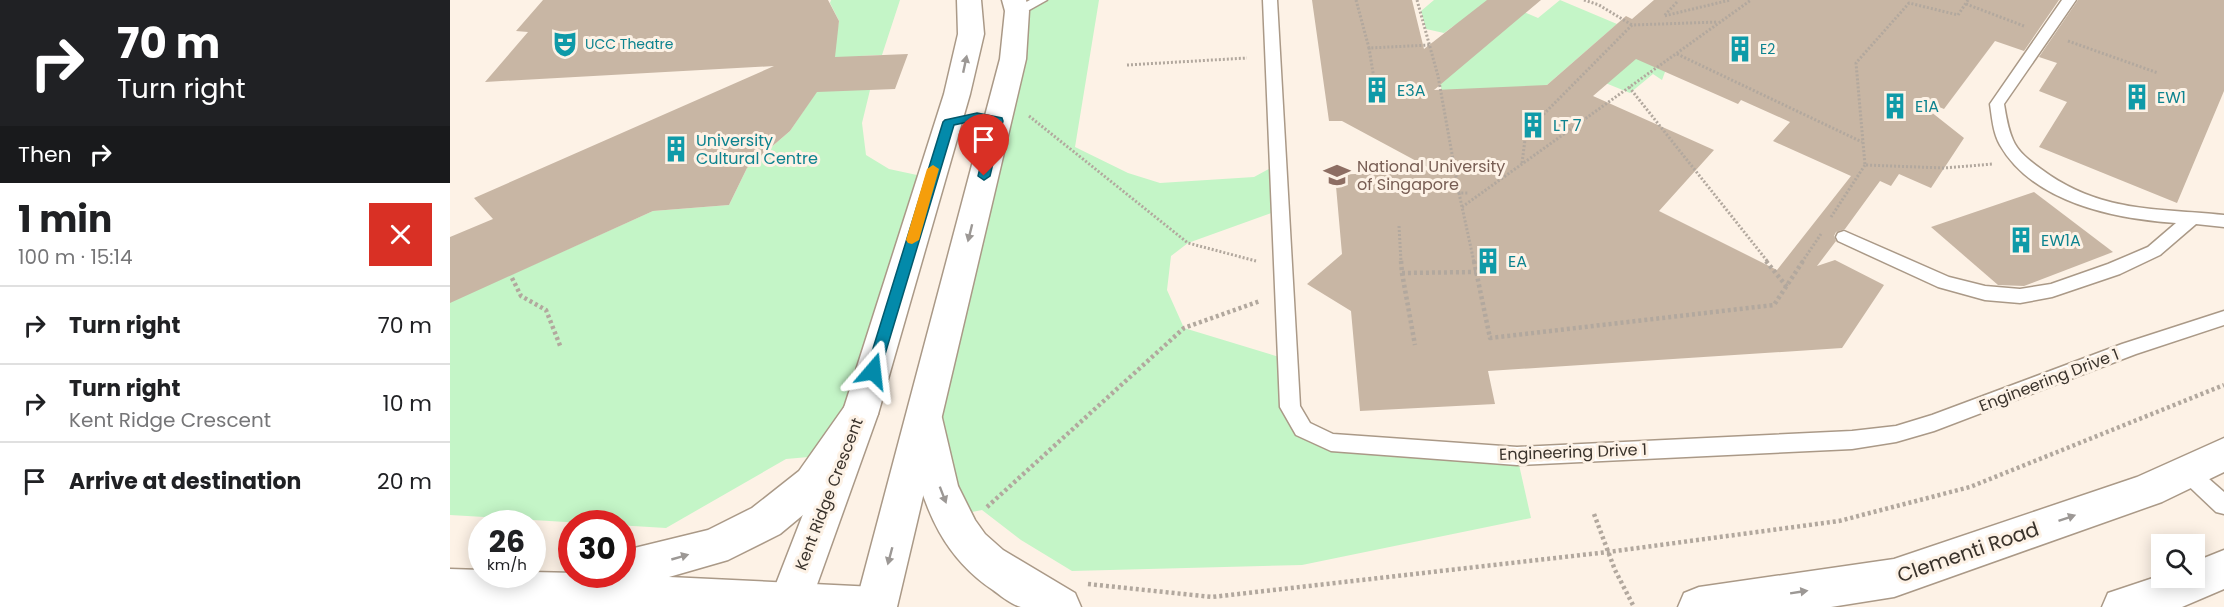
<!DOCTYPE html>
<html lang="en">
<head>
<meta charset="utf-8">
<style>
  :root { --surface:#fff; --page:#f2f2f2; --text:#202124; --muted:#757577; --line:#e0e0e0 }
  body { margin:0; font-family:Poppins,sans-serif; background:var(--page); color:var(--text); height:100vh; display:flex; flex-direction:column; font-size:22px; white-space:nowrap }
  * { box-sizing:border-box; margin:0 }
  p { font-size:20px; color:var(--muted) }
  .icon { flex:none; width:33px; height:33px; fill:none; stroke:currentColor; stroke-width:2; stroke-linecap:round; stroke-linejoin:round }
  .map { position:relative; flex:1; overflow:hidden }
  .drawer { display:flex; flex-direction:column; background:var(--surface); width:450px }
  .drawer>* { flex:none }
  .hud { background:#202124; color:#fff; overflow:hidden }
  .controls { position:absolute; left:1701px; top:534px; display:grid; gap:12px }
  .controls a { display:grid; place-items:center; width:54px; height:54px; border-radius:0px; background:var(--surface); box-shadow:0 3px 15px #0003; font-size:30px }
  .speed { position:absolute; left:18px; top:510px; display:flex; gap:12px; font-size:30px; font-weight:700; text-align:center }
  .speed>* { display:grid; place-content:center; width:78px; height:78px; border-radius:50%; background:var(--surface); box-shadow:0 3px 15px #0003; line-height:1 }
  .speed small { font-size:15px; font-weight:400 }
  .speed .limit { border:9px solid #d22; background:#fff; color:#111 }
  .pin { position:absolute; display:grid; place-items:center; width:51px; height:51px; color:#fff; margin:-62px -26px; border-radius:50% 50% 50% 0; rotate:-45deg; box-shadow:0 0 6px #0007 }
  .pin .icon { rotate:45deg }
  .me { position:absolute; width:66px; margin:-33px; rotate:17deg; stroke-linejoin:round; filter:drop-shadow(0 0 4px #0008) }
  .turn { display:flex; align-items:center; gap:21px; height:126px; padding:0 18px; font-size:27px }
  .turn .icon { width:78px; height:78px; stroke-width:2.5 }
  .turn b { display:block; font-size:42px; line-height:51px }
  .then { display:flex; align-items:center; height:57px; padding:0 18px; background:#0003; gap:12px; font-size:22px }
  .round { display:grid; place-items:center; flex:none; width:63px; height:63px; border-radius:0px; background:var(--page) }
  .overview { display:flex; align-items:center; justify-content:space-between; height:102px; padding:0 18px }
  h1 { font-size:36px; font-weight:700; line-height:45px }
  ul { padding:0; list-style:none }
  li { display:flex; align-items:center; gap:18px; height:78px; padding:0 18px; border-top:2px solid var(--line) }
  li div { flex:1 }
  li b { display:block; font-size:22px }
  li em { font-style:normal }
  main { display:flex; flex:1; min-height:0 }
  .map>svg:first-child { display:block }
  .green { fill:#c4f5c7 }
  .building { fill:#c8b6a4; fill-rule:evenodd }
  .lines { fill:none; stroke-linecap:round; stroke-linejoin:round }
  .service-casing { stroke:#aa9987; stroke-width:3 }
  .minor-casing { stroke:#aa9987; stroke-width:3 }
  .primary-casing { stroke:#aa9987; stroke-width:3 }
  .path-far1 { stroke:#b2a89e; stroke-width:3; stroke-dasharray:2 2; stroke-linecap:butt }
  .path { stroke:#b2a89e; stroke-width:4.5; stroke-dasharray:3 3; stroke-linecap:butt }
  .service { fill:#fff; fill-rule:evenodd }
  .minor { fill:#fff; fill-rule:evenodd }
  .primary { fill:#fff; fill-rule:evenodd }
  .oneway { fill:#9c9895 }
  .route { fill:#038aaa; stroke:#025a6e; stroke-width:1.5 }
  .slow { fill:#f59e0b }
  .labels { text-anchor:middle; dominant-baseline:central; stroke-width:6; stroke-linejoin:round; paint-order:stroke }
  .far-culture-label { font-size:14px; fill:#0d838f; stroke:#fdf2e6; text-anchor:start }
  .culture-label { font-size:16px; fill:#0d838f; stroke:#fdf2e6; text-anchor:start }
  .education-label { font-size:16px; fill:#785e54; stroke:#fdf2e6; text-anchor:start }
  .street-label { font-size:16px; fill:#39322b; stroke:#fdf2e6 }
  .near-street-label { font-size:20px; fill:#39322b; stroke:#fdf2e6 }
</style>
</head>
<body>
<main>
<section class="drawer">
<div class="hud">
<div class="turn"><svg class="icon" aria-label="right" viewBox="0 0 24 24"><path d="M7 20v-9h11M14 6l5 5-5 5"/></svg><div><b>70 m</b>Turn right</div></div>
<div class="then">Then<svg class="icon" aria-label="right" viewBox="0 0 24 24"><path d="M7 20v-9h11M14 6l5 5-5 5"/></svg></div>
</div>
<div class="overview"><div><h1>1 min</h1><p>100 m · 15:14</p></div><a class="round" style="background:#d93025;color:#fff"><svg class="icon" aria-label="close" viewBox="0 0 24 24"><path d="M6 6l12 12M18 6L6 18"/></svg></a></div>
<ul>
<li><svg class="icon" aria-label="right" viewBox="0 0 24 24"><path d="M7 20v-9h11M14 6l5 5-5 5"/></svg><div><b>Turn right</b></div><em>70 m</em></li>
<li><svg class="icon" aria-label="right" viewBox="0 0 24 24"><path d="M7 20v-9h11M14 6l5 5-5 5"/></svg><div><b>Turn right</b><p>Kent Ridge Crescent</p></div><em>10 m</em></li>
<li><svg class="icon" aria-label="arrive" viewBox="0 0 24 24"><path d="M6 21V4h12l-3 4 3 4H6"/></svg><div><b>Arrive at destination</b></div><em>20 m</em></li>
</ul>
</section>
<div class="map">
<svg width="1774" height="607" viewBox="0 0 1774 607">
  <rect width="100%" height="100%" fill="#fdf2e6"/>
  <!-- green -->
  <g class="green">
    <polygon points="381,0 450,0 432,55 410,56 409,59 382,60 389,21 380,3"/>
    <polygon points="590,0 649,0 625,147 678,173 710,183 804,177 828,164 830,210 738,243 721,256 717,290 734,328 836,359 840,407 881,442 1067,456 1081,518 852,565 622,571 571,540 532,510 502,516 478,447 567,11"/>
    <polygon points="984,0 1046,0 1088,18 1110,0 1167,24 1097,85 1018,193 983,56 1005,25 994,33 976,29 971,11"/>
    <polygon points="1201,38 1235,53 1215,72 1212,80 1203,74 1180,93 1153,82"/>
    <polygon points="369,88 420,90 412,123 416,155 439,169 481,178 381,455 336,459 216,528 0,515 0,302 203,211 279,205 297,168 340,131"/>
  </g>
  <!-- building -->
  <g class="building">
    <polygon points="93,0 378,0 389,21 385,57 458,54 445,89 367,92 340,131 297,168 279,205 203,211 0,303 0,237 43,219 24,198 324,66 35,82 78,32 66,31"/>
    <path d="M862,0h100l12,49 63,-49h54l-107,90 113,-5 79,-69 6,3 22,-19h405l-35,51 -29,-10 -51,68 -27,-11 -1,2 48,38 -33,50 -32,-14 -8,12 -11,-5 -35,48 -9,3 -2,4 2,5 -19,25 18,-6 49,25 -42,63 -354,23 7,33 -135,7 -9,-100 -44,-27 35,-30 -7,-79 98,-5 -91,-49h-13zM1186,59l102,45 3,-4 49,22 -17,19 78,35 -74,94 -118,-59 55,-61 -121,-54z"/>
    <polygon points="1628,0 1774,0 1774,91 1727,203 1589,147 1617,102 1589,91 1607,63 1589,57"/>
    <polygon points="1584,192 1663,252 1574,286 1548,285 1481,227"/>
  </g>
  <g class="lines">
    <!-- service casing -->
    <g class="service-casing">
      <g id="service">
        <polygon points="580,0 597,0 572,14 562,14 560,11"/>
        <polygon points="813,0 827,0 850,406 860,423 883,434 1067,447 1402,431 1446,426 1482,415 1672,344 1774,311 1774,325 1686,354 1484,431 1446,442 1402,449 1067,465 881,451 846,435 830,407"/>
        <path d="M1612,0h14l-72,104c2,12 4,25 9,36 5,12 17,21 28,29 59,44 114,39 183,46v12l-28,-3 -36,31 -40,19 -68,23 -32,6 -35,-3 -47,-13 -100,-46 -2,-4 2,-4 6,-2 105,46 36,9 35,3 31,-5 57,-20 40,-17 28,-24c-60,-4 -143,-20 -176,-78 -7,-12 -8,-28 -10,-41z"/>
        <polygon points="1736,462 1743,465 1774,492 1774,514 1766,512 1729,477 1726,471 1729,465"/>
      </g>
    </g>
    <!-- minor casing -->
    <g class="minor-casing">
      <g id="minor">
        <polygon points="507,0 531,0 534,34 520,94 428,414 359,607 317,607 392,414 494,94 508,34"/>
        <polygon points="552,0 576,0 579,11 576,59 447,607 405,607 550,59 555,11"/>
      </g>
    </g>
    <!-- primary casing -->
    <g class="primary-casing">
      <g id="primary">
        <polygon points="410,399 423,403 428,414 377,495 330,534 278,560 219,577 425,587 440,593 446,607 0,607 0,569 32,570 32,574 82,574 82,572 172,574 172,551 258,530 302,508 349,471 397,403"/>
        <path d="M474,403l13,4 5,11 16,68 17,34 10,14 18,16 72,43 6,14c-17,0 -44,0 -60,0 -9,-2 -20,-11 -28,-17 -48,-32 -68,-78 -81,-134 -3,-16 -9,-33 -1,-49z"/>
        <polygon points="1774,438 1774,472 1712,502 1444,597 1381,607 1228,607 1234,593 1249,587 1444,559 1687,477"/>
        <polygon points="1774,550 1774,589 1732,607 1652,607 1658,593 1712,575 1712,578 1744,578 1744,562"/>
      </g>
    </g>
    <!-- path-far1 -->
    <g class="path-far1">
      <polyline points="906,0 919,48"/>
      <polyline points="967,0 988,76 1009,193 1018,193"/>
      <polyline points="1134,0 1149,5 1182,25"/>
      <polyline points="1518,0 1508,15 1459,3 1406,63 1415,165 1494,168 1543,164"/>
      <polyline points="1227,2 1214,16 1280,0"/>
      <polyline points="1516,4 1574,26"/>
      <polyline points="1618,41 1708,73"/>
      <polyline points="1227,54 1412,142"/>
      <polyline points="677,65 797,58"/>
      <polyline points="1179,87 1318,262"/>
      <polyline points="927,97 919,48 980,45"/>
      <polyline points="579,116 738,243 806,261"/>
      <polyline points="1072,163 1076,132 1182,25 1268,22"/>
      <polyline points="1009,193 1024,262"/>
      <polyline points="1012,207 1301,0"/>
      <polyline points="1381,217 1415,165"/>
      <polyline points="949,226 951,262"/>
      <polyline points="1352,262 1371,234"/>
    </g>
    <!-- path -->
    <g class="path">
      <polyline points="951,261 952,273 1026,272"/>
      <polyline points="1024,261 1040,338 1324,305 1353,261"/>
      <polyline points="1316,261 1337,287"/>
      <polyline points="952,273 965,345"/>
      <polyline points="62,278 71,296 96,310 111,348"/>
      <polyline points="537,507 734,328 810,301"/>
      <polyline points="1144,514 1165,570 1184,607"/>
      <polyline points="638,584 762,597 1158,552 1389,521 1520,487 1774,385"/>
    </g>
    <!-- service -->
    <use href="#service" class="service"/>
    <!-- minor -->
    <use href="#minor" class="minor"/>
    <!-- primary -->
    <use href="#primary" class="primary"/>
  </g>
  <!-- one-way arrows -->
  <defs><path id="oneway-solid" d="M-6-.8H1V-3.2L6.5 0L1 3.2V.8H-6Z" transform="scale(1.5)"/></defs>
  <g class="oneway">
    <use href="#oneway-solid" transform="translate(515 64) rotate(-78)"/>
    <use href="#oneway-solid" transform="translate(520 233) rotate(104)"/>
    <use href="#oneway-solid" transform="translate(493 495) rotate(69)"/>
    <use href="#oneway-solid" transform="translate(1617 518) rotate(-19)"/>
    <use href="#oneway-solid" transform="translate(440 556) rotate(105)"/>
    <use href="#oneway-solid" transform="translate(230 557) rotate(-16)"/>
    <use href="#oneway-solid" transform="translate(1349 592) rotate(-9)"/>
  </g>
  <!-- route -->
  <polygon class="route" points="527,113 552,118 553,121 540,176 534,180 528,176 541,123 527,120 504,125 430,371 428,375 418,375 416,371 493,122 495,120"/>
  <!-- slow -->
  <polygon class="slow" points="483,165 489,169 469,240 462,244 458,243 456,240 477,169"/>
  <!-- icons -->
  <defs>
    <g id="theatre-bare" transform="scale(2.07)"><path d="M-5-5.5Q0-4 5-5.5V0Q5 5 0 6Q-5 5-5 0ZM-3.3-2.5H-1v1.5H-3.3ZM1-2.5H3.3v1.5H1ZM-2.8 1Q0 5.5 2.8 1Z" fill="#0f9aa8" stroke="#fdf2e6" stroke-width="2.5" paint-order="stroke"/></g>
    <g id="building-bare" transform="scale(2.07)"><path d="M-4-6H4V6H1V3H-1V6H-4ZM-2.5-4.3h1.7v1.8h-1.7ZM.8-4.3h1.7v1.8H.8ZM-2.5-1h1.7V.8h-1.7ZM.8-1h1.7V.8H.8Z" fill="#0f9aa8" stroke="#fdf2e6" stroke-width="2.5" paint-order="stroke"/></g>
    <g id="university-bare" transform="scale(2.07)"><path d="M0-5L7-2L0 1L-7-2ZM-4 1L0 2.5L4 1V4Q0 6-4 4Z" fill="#8d6e63" stroke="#fdf2e6" stroke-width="2.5" paint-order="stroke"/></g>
  </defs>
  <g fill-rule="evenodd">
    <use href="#theatre-bare" x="115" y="44"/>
    <use href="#building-bare" x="1290" y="49"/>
    <use href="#building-bare" x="927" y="90"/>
    <use href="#building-bare" x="1687" y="97"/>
    <use href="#building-bare" x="1445" y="106"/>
    <use href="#building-bare" x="1083" y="125"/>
    <use href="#building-bare" x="226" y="149"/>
    <use href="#university-bare" x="887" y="175"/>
    <use href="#building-bare" x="1571" y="240"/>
    <use href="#building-bare" x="1038" y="261"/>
  </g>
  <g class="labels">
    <!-- far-culture labels -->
    <g class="far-culture-label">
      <text x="135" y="44">UCC Theatre</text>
      <text x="1310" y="49">E2</text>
    </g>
    <!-- culture labels -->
    <g class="culture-label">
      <text x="947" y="90">E3A</text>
      <text x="1707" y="97">EW1</text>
      <text x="1465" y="106">E1A</text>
      <text x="1103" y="125">LT 7</text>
      <text x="246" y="140">University<tspan x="246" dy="18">Cultural Centre</tspan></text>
      <text x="1591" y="240">EW1A</text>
      <text x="1058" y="261">EA</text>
    </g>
    <!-- education labels -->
    <g class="education-label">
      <text x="907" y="166">National University<tspan x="907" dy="18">of Singapore</tspan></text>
    </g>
    <!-- street labels -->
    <g class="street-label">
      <text transform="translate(1599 380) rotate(-21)">Engineering Drive 1</text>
      <text transform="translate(1123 452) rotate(-2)">Engineering Drive 1</text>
      <text transform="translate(379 494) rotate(-69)">Kent Ridge Crescent</text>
    </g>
    <!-- near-street labels -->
    <g class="near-street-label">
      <text transform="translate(1518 552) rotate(-19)">Clementi Road</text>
    </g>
  </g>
</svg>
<div class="controls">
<a><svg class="icon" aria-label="search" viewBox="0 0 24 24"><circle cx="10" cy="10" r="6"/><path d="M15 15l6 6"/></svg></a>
</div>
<div class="speed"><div>26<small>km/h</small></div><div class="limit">30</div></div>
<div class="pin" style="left:534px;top:176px;background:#d93025"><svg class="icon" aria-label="arrive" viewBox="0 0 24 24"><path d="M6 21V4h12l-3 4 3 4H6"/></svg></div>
<svg class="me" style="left:423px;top:371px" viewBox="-20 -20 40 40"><path d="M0-17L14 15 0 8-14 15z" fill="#038aaa" stroke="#fff" stroke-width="4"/></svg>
</div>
</main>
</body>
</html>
